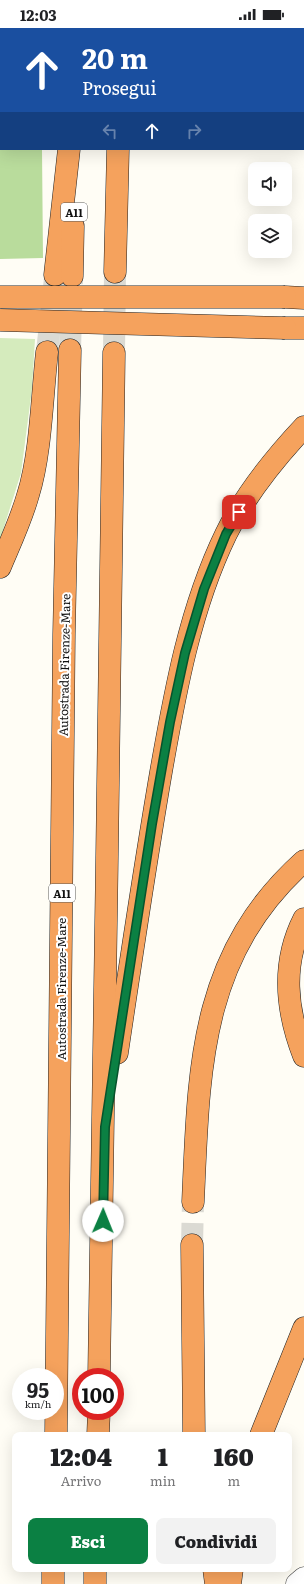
<!DOCTYPE html>
<html lang="it">
<head>
<meta charset="utf-8">
<style>
  :root { --surface:#fff; --page:#f2f2f2; --text:#202124; --muted:#757577; --accent:#0b8043 }
  body { margin:0; font-family:Literata,serif; background:var(--page); color:var(--text); height:100vh; display:flex; flex-direction:column; font-size:15px; white-space:nowrap }
  * { box-sizing:border-box; margin:0 }
  p { font-size:13px; color:var(--muted) }
  .icon { flex:none; width:22px; height:22px; fill:none; stroke:currentColor; stroke-width:2; stroke-linecap:round; stroke-linejoin:round }
  .map { position:relative; flex:1; overflow:hidden }
  .side { position:absolute; left:12px; top:1404px; width:280px; height:140px; display:flex; flex-direction:column; background:var(--surface); border-radius:8px; box-shadow:0 4px 16px #0002 }
  .side>* { flex:none }
  .top-card { position:absolute; left:0px; top:0px; width:304px; height:122px; box-shadow:0 4px 16px #0002; background:#1a4fa0; color:#fff; overflow:hidden }
  .buttons { position:absolute; left:248px; top:134px; display:grid; gap:8px }
  .buttons a { display:grid; place-items:center; width:44px; height:44px; border-radius:8px; background:var(--surface); box-shadow:0 4px 16px #0002; font-size:20px }
  .speed { position:absolute; left:12px; top:1340px; display:flex; gap:8px; font-size:20px; font-weight:700; text-align:center }
  .speed>* { display:grid; place-content:center; width:52px; height:52px; border-radius:50%; background:var(--surface); box-shadow:0 4px 16px #0002; line-height:1 }
  .speed small { font-size:10px; font-weight:400 }
  .speed .limit { border:6px solid #d22; background:#fff; color:#111 }
  .pin { position:absolute; display:grid; place-items:center; width:34px; height:34px; color:#fff; margin:-17px; border-radius:8px; box-shadow:0 2px 6px #0006 }
  .me { position:absolute; width:44px; margin:-22px; rotate:1deg; stroke-linejoin:round; filter:drop-shadow(0 0 3px #0008) }
  .turn { display:flex; align-items:center; gap:14px; height:84px; padding:0 16px; font-size:18px }
  .turn .icon { width:52px; height:52px; stroke-width:2.5 }
  .turn b { display:block; font-size:28px; line-height:34px }
  .lanes { display:flex; align-items:center; height:38px; padding:0 16px; background:#0003; justify-content:center; gap:20px; direction:ltr }
  .lanes .off { opacity:.35 }
  .eta { display:flex; justify-content:space-evenly; align-items:center; height:68px; text-align:center }
  .eta b { font-size:24px; font-weight:800; line-height:28px }
  .primary-button { display:flex; gap:8px; margin-top:auto; padding:8px 16px }
  .primary-button a { flex:1; height:46px; border-radius:8px; background:var(--accent); color:#fff; font-size:16px; font-weight:800; line-height:46px; text-align:center }
  .primary-button a+a { background:var(--page); color:var(--text) }
  .status { display:flex; justify-content:space-between; align-items:center; height:28px; padding:0 20px; background:var(--surface); direction:ltr }
  .status svg { height:11px; fill:currentColor }
  .map>svg:first-child { display:block }
  .green { fill:#d5ebbd }
  .forest { fill:#b9dc9c }
  .lines { fill:none; stroke-linecap:round; stroke-linejoin:round }
  .highway-tunnel { stroke:#dbdad3; stroke-width:22; stroke-dasharray:22 11; stroke-linecap:butt }
  .minor-casing { stroke:#444; stroke-width:23 }
  .highway-casing { stroke:#222; stroke-width:23 }
  .minor { stroke:#fff; stroke-width:22 }
  .highway { stroke:#f5a25d; stroke-width:22 }
  .highway-bridge-casing { stroke:#222; stroke-width:23; stroke-linecap:butt }
  .highway-bridge { stroke:#f5a25d; stroke-width:22 }
  .route-casing { stroke:#07532c; stroke-width:10 }
  .route { stroke:#0b8043; stroke-width:7 }
  .labels { text-anchor:middle; dominant-baseline:central; stroke-width:4; stroke-linejoin:round; paint-order:stroke }
  .shield { fill:#fff; stroke:#585858; stroke-width:1 }
  .shield-label { font-size:11px; font-weight:bold; fill:#111 }
  .street-label { font-size:12px; fill:#111; stroke:#fff }
</style>
</head>
<body>
<div class="status"><b>12:03</b><svg viewBox="0 0 49 12"><path d="M0 12V9h3v3zM5 12V6h3v6zM10 12V3h3v9zM15 12V0h3v12zM26 1h20v11H26zM47 4h2v5h-2z"/></svg></div>
<div class="map">
<svg width="304" height="1556" viewBox="0 0 304 1556">
  <rect width="100%" height="100%" fill="#fffdf5"/>
  <!-- green -->
  <polygon class="green" points="0,310 35,311 32,361 21,445 0,512"/>
  <!-- forest -->
  <polygon class="forest" points="0,0 41,0 1,1 1,121 42,121 43,230 0,231"/>
  <g class="lines">
    <!-- highway-tunnel -->
    <g class="highway-tunnel">
      <polyline points="70,322 72,251"/>
      <polyline points="47,324 55,250"/>
      <polyline points="114,325 115,244"/>
      <polyline points="192,1217 193,1174"/>
    </g>
    <!-- minor casing -->
    <g class="minor-casing">
      <polyline id="minor" points="297,1556 304,1550"/>
    </g>
    <!-- highway casing -->
    <g class="highway-casing">
      <g id="highway">
        <polyline points="238,0 238,1"/>
        <polyline points="75,1 75,0"/>
        <polyline points="120,1 120,0"/>
        <polyline points="303,91 304,92"/>
        <polyline points="115,244 118,121"/>
        <polyline points="55,247 69,121"/>
        <polyline points="72,248 73,198"/>
        <polyline points="285,269 304,270"/>
        <polyline points="285,300 304,300"/>
        <path d="M0,539c10,-24 21,-47 28,-72 13,-41 14,-99 19,-143"/>
        <path d="M304,891c-23,45 -18,91 0,137"/>
        <path d="M117,1025c14,-94 28,-188 44,-281 14,-80 29,-164 65,-238 19,-39 48,-75 78,-107"/>
        <path d="M193,1174c6,-131 5,-246 111,-341"/>
        <polyline points="192,1217 194,1407"/>
        <path d="M99,1349c8,-341 8,-683 15,-1024"/>
        <polyline points="56,1407 64,606 70,322"/>
        <polyline points="98,1407 99,1383"/>
        <polyline points="261,1407 304,1300"/>
        <polyline points="214,1541 216,1556"/>
        <polyline points="53,1556 53,1541"/>
        <polyline points="95,1556 95,1541"/>
        <polyline points="230,1556 232,1541"/>
      </g>
    </g>
    <!-- minor -->
    <use href="#minor" class="minor"/>
    <!-- highway -->
    <use href="#highway" class="highway"/>
    <!-- highway-bridge casing -->
    <g class="highway-bridge-casing">
      <g id="highway-bridge">
        <polyline points="0,269 285,269"/>
        <polyline points="0,292 285,300"/>
      </g>
    </g>
    <!-- highway-bridge -->
    <use href="#highway-bridge" class="highway-bridge"/>
  </g>
  <g class="lines">
    <!-- route casing -->
    <g class="route-casing">
      <polyline id="route" points="103,1193 105,1099 152,796 170,694 185,625 204,561 226,506 239,484"/>
    </g>
    <!-- route -->
    <use href="#route" class="route"/>
  </g>
  <g class="labels">
    <!-- shield labels -->
    <g class="shield">
      <rect x="61" y="175" width="26" height="18" rx="3"/>
      <rect x="49" y="856" width="26" height="18" rx="3"/>
    </g>
    <g class="shield-label">
      <text x="74" y="184">A11</text>
      <text x="62" y="865">A11</text>
    </g>
    <!-- street labels -->
    <g class="street-label">
      <text transform="translate(64 637) rotate(-89)">Autostrada Firenze-Mare</text>
      <text transform="translate(61 961) rotate(-90)">Autostrada Firenze-Mare</text>
    </g>
  </g>
</svg>
<div class="buttons">
<a><svg class="icon" aria-label="sound" viewBox="0 0 24 24"><path d="M4 9h4l5-4v14l-5-4H4zM17 9q2 3 0 6"/></svg></a>
<a><svg class="icon" aria-label="layers" viewBox="0 0 24 24"><path d="M12 4l9 5-9 5-9-5zM3 14l9 5 9-5"/></svg></a>
</div>
<div class="speed"><div>95<small>km/h</small></div><div class="limit">100</div></div>
<div class="pin" style="left:239px;top:484px;background:#d93025"><svg class="icon" aria-label="arrive" viewBox="0 0 24 24"><path d="M6 21V4h12l-3 4 3 4H6"/></svg></div>
<svg class="me" style="left:103px;top:1193px" viewBox="-20 -20 40 40"><circle r="19" fill="#fff"/><path d="M0-13L10 11 0 6-10 11z" fill="#0b8043"/></svg>
<div class="top-card">
<div class="turn"><svg class="icon" aria-label="ahead" viewBox="0 0 24 24"><path d="M12 20V5M6 11l6-6 6 6"/></svg><div><b>20 m</b>Prosegui</div></div>
<div class="lanes"><svg class="icon off" aria-label="left" viewBox="0 0 24 24"><path d="M17 20v-9H6M10 6l-5 5 5 5"/></svg><svg class="icon" aria-label="ahead" viewBox="0 0 24 24"><path d="M12 20V5M6 11l6-6 6 6"/></svg><svg class="icon off" aria-label="right" viewBox="0 0 24 24"><path d="M7 20v-9h11M14 6l5 5-5 5"/></svg></div>
</div>
<section class="side">
<div class="eta">
<div><b>12:04</b><p>Arrivo</p></div>
<div><b>1</b><p>min</p></div>
<div><b>160</b><p>m</p></div>
</div>
<div class="primary-button"><a>Esci</a><a>Condividi</a></div>
</section>
</div>
</body>
</html>
